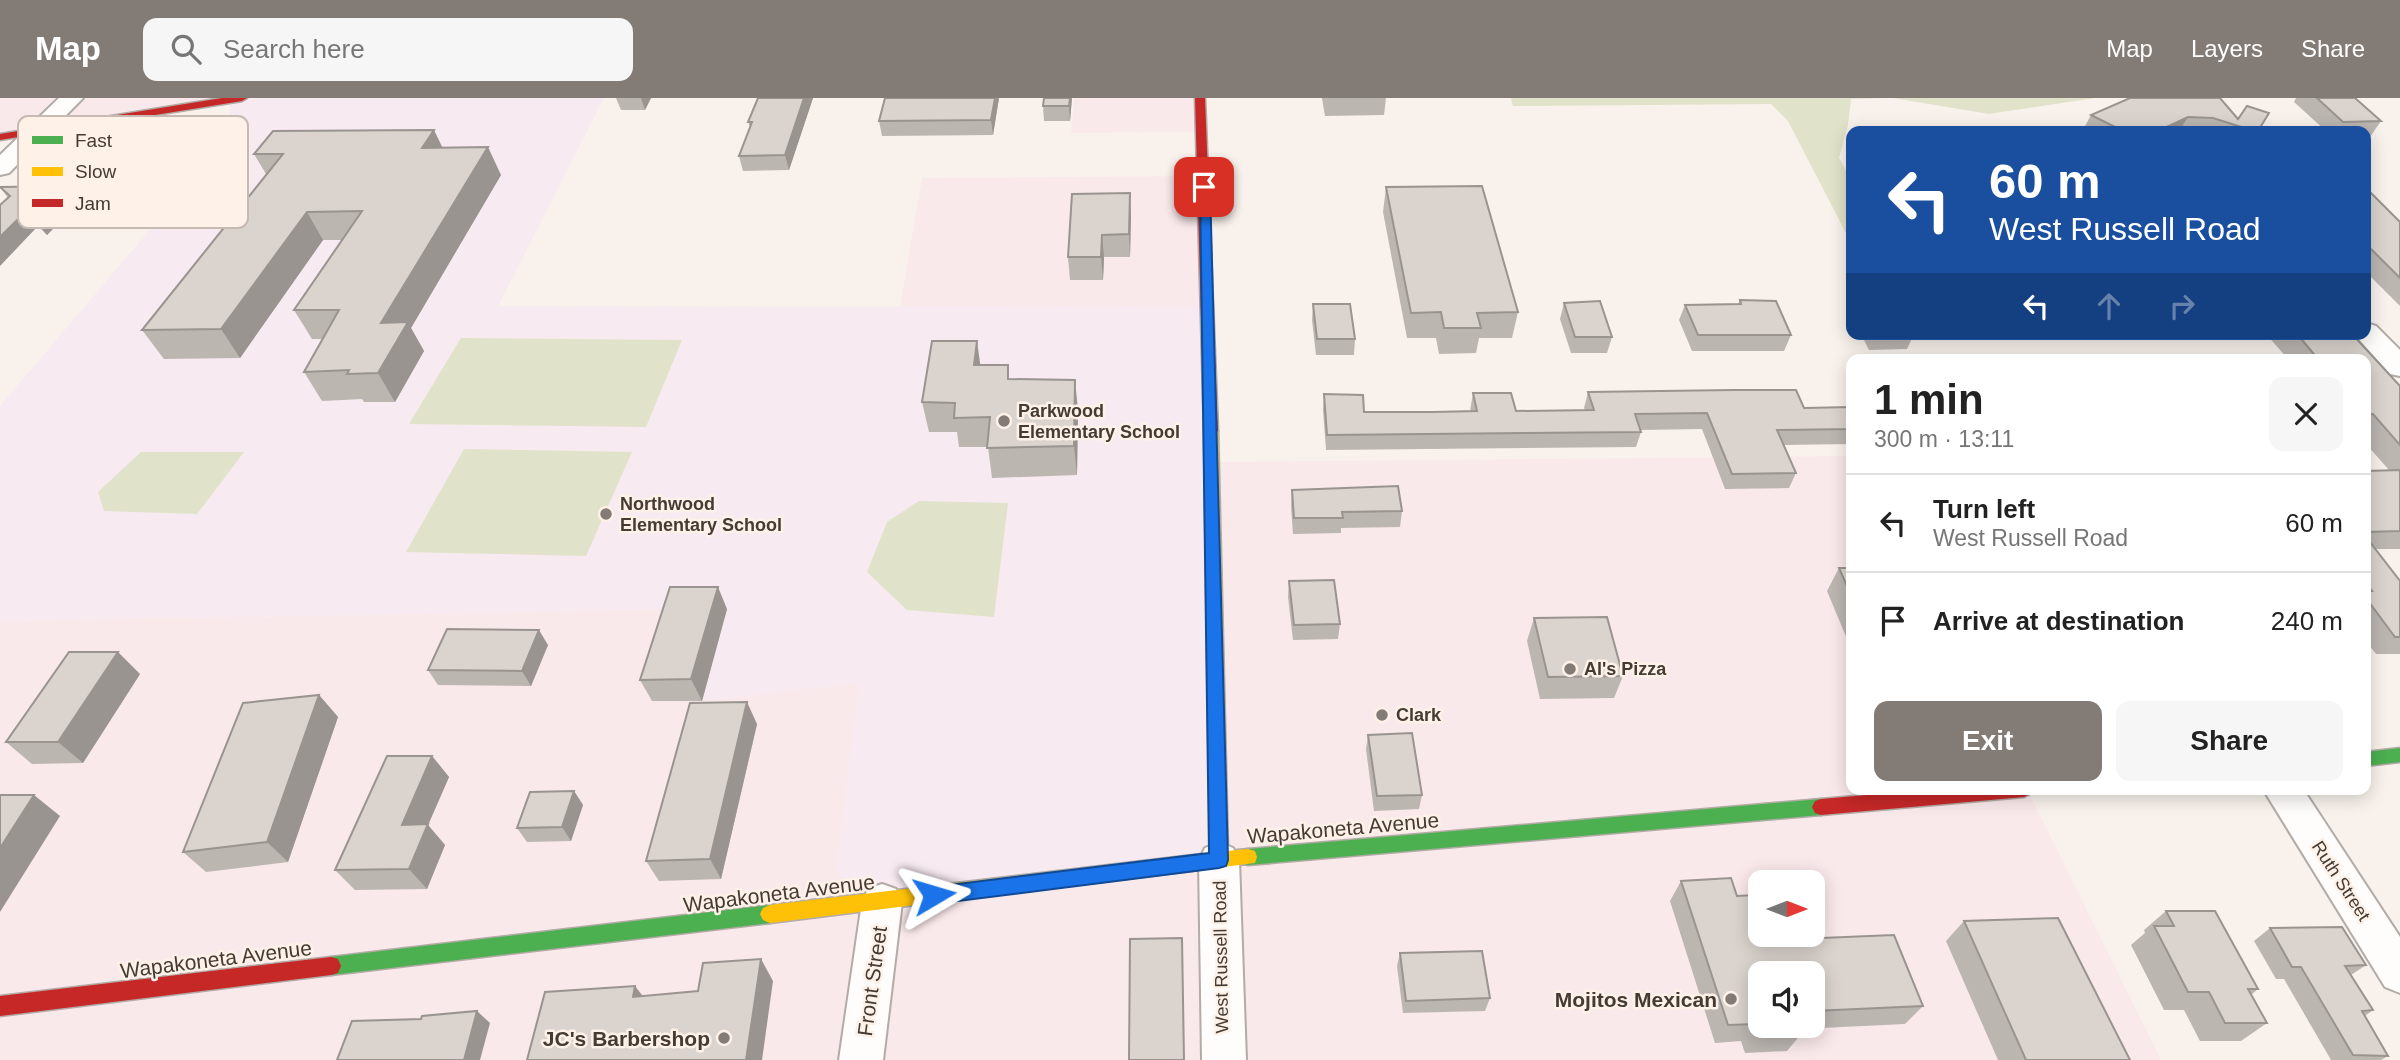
<!DOCTYPE html>
<html lang="en">
<head>
<meta charset="utf-8">
<style>
  :root { --surface:#fff; --page:#f6f6f6; --text:#222; --muted:#767676; --line:#e0e0e0; --accent:#837b75 }
  body { margin:0; font-family:Arial,sans-serif; background:var(--page); color:var(--text); height:100vh; display:flex; flex-direction:column; font-size:26px; white-space:nowrap }
  * { box-sizing:border-box; margin:0 }
  p { font-size:23px; color:var(--muted) }
  .icon { flex:none; width:38px; height:38px; fill:none; stroke:currentColor; stroke-width:2; stroke-linecap:round; stroke-linejoin:round }
  .map { position:relative; flex:1; overflow:hidden }
  .sheet { position:absolute; left:1846px; top:256px; width:525px; height:441px; display:flex; flex-direction:column; background:var(--surface); border-radius:14px; box-shadow:0 4px 18px #0003 }
  .sheet>* { flex:none }
  .banner { position:absolute; left:1846px; top:28px; width:525px; height:214px; border-radius:14px; box-shadow:0 4px 18px #0003; background:#1a4fa0; color:#fff; overflow:hidden }
  .needle { width:46px; rotate:90deg }
  .fabs { position:absolute; left:1748px; top:772px; display:grid; gap:14px }
  .fabs a { display:grid; place-items:center; width:77px; height:77px; border-radius:14px; background:var(--surface); box-shadow:0 4px 18px #0003; font-size:35px }
  .pin { position:absolute; display:grid; place-items:center; width:60px; height:60px; color:#fff; margin:-30px; border-radius:14px; box-shadow:0 4px 10px #0006 }
  .me { position:absolute; width:77px; margin:-38px; rotate:83deg; stroke-linejoin:round; filter:drop-shadow(0 0 5px #0008) }
  .turn { display:flex; align-items:center; gap:24px; height:147px; padding:0 28px; font-size:32px }
  .turn .icon { width:91px; height:91px; stroke-width:2.5 }
  .turn b { display:block; font-size:49px; line-height:60px }
  .lanes { display:flex; align-items:center; height:66px; padding:0 28px; background:#0003; justify-content:center; gap:35px; direction:ltr }
  .lanes .off { opacity:.35 }
  .round { display:grid; place-items:center; flex:none; width:74px; height:74px; border-radius:14px; background:var(--page) }
  .headline { display:flex; align-items:center; justify-content:space-between; height:119px; padding:0 28px }
  h1 { font-size:42px; font-weight:700; line-height:52px }
  .primary-button { display:flex; gap:14px; margin-top:auto; padding:14px 28px }
  .primary-button a { flex:1; height:80px; border-radius:14px; background:var(--accent); color:#fff; font-size:28px; font-weight:700; line-height:80px; text-align:center }
  .primary-button a+a { background:var(--page); color:var(--text) }
  ul { padding:0; list-style:none }
  li { display:flex; align-items:center; gap:21px; height:98px; padding:0 28px; border-top:2px solid var(--line) }
  li div { flex:1 }
  li b { display:block; font-size:26px }
  li em { font-style:normal }
  header { display:flex; align-items:center; gap:42px; box-sizing:border-box; height:98px; padding:0 35px; background:var(--accent); color:#fff }
  header strong { font-size:33px }
  nav { display:flex; gap:38px; margin-inline-start:auto; font-size:24px }
  .search { width:490px; height:63px; background:var(--page); display:flex; align-items:center; gap:18px; box-sizing:border-box; padding:0 24px; border-radius:14px; color:var(--muted); font-size:26px }
  .map>svg:first-child { display:block }
  .commercial { fill:#fae9eb; fill-rule:evenodd }
  .education { fill:#f7eaf1 }
  .green { fill:#e0e3c9 }
  .lines { fill:none; stroke-linecap:round; stroke-linejoin:round }
  .street-casing { stroke:#b2aba6; stroke-width:4 }
  .fast-casing { stroke:#b2aba6; stroke-width:3 }
  .slow-casing { stroke:#b2aba6; stroke-width:3 }
  .jam-casing { stroke:#b2aba6; stroke-width:3 }
  .street { fill:#fefdfc; fill-rule:evenodd }
  .fast { fill:#4caf50; fill-rule:evenodd }
  .slow { fill:#ffc107; fill-rule:evenodd }
  .jam { fill:#c62828; fill-rule:evenodd }
  .wall { fill:#bcb6b1; fill-rule:evenodd }
  .shaded-wall { fill:#999490 }
  .building { fill:#dbd4ce; stroke:#999490; stroke-width:2 }
  .route { fill:#1a73e8; stroke:#114b97; stroke-width:2 }
  .poi-dot { fill:#837b75; stroke:#fef1e7; stroke-width:2.5 }
  .labels { text-anchor:middle; dominant-baseline:central; stroke-width:5; stroke-linejoin:round; paint-order:stroke }
  .poi-label { font-size:18px; font-weight:bold; fill:#443b35; stroke:#fef1e7; text-anchor:start }
  .street-label { font-size:18px; fill:#443b35; stroke:#fef1e7 }
  .near-street-label { font-size:21px; fill:#443b35; stroke:#fef1e7 }
  .near-poi-label { font-size:21px; font-weight:bold; fill:#443b35; stroke:#fef1e7; text-anchor:end }
  .key { fill:#fef1e7; stroke:#c6bab2; stroke-width:2 }
  .key-label { font-size:19px; fill:#443b35 }
</style>
</head>
<body>
<header>
<strong>Map</strong>
<div class="search"><svg class="icon" aria-label="search" viewBox="0 0 24 24"><circle cx="10" cy="10" r="6"/><path d="M15 15l6 6"/></svg>Search here</div>
<nav><a>Map</a><a>Layers</a><a>Share</a></nav>
</header>
<div class="map">
<svg width="2400" height="962" viewBox="0 0 2400 962">
  <rect width="100%" height="100%" fill="#f9f2ec"/>
  <!-- commercial -->
  <g class="commercial">
    <polygon points="0,0 242,0 0,39"/>
    <polygon points="1074,0 1200,0 1201,34 1071,35"/>
    <polygon points="1204,78 1208,209 900,209 922,80"/>
    <path d="M1851,358l1,333h175l134,271h-2161v-439l727,-12 -25,92 158,-19 -24,191 376,-411zM1760,784h53v52h-53zM1760,875h53v53h-53z"/>
  </g>
  <!-- education -->
  <polygon class="education" points="242,0 604,0 498,208 1208,209 1219,762 882,804 836,776 859,585 702,603 727,511 0,523 0,308 217,53 227,36 231,2"/>
  <!-- green -->
  <g class="green">
    <polygon points="1511,0 1887,0 1851,1 1848,27 1839,60 1851,81 1851,145 1788,23 1771,6 1513,8"/>
    <polygon points="1893,0 2095,0 1989,16"/>
    <polygon points="461,240 682,242 646,329 409,326"/>
    <polygon points="464,351 632,354 586,458 406,454"/>
    <polygon points="141,354 244,354 197,416 104,413 98,394"/>
    <polygon points="919,403 1008,405 994,519 907,512 867,474 887,424"/>
  </g>
  <g class="lines">
    <!-- street casing -->
    <g class="street-casing">
      <g id="street">
        <polygon points="59,0 83,0 9,75 0,77 0,57"/>
        <polygon points="2366,225 2376,228 2400,252 2400,278 2390,276 2354,236 2366,236"/>
        <polygon points="2263,691 2303,691 2400,839 2400,895 2385,889"/>
        <polygon points="1219,744 1233,750 1239,762 1246,962 1202,962 1199,762 1205,750"/>
        <polygon points="882,786 896,791 902,804 883,962 839,962 862,804 868,791"/>
      </g>
    </g>
    <!-- fast casing -->
    <g class="fast-casing">
      <g id="fast">
        <polygon points="2400,650 2400,664 2366,668 2366,654"/>
        <polygon points="1821,701 1827,703 1830,709 1827,715 1821,717 1248,767 1241,765 1239,759 1241,753 1248,751"/>
        <polygon points="770,807 777,810 780,816 777,822 770,825 331,877 324,875 321,868 324,861 331,859"/>
      </g>
    </g>
    <!-- slow casing -->
    <g class="slow-casing">
      <polygon id="slow" points="1211,328 1218,333 1228,753 1248,751 1255,753 1257,759 1255,765 770,825 763,822 760,816 763,810 770,807 1210,755 1204,333"/>
    </g>
    <!-- jam casing -->
    <g class="jam-casing">
      <g id="jam">
        <polygon points="222,0 247,0 242,3 0,42 0,36"/>
        <polygon points="1195,0 1205,0 1218,333 1211,338 1204,333"/>
        <polygon points="1934,691 2033,691 2030,696 2024,699 1821,717 1815,715 1812,709 1815,703 1821,701"/>
        <polygon points="331,859 338,861 341,868 338,875 331,877 0,918 0,898"/>
      </g>
    </g>
    <!-- street -->
    <use href="#street" class="street"/>
    <!-- fast -->
    <use href="#fast" class="fast"/>
    <!-- slow -->
    <use href="#slow" class="slow"/>
    <!-- jam -->
    <use href="#jam" class="jam"/>
  </g>
  <!-- wall -->
  <g class="wall">
    <polygon points="616,0 651,0 645,12 621,12"/>
    <polygon points="813,0 789,72 743,73 739,58 750,29 748,24"/>
    <polygon points="999,0 993,37 882,38 879,23"/>
    <polygon points="1044,0 1072,0 1070,23 1044,23 1043,8"/>
    <polygon points="1322,0 1386,0 1384,17 1325,18"/>
    <polygon points="2296,0 2355,0 2381,23 2370,39 2366,39 2366,33 2326,33 2294,4"/>
    <polygon points="2091,17 2238,21 2258,33 2085,33 2083,32"/>
    <polygon points="92,46 102,62 77,86 45,86 34,70"/>
    <polygon points="442,49 501,77 411,230 424,253 395,304 364,304 362,301 322,303 304,274 323,241 312,241 294,212 343,142 323,142 240,260 164,261 142,232 266,76 254,56"/>
    <polygon points="0,89 79,104 47,137 8,100"/>
    <polygon points="1386,89 1518,214 1512,240 1479,240 1476,255 1439,256 1436,240 1407,240 1383,114"/>
    <polygon points="2366,90 2400,124 2400,208 2366,174"/>
    <polygon points="1131,118 1130,159 1104,159 1103,182 1070,182 1068,159"/>
    <polygon points="1740,202 1791,237 1784,253 1692,253 1679,222 1685,207 1738,206"/>
    <polygon points="1564,205 1612,239 1607,255 1571,255 1560,221"/>
    <polygon points="1313,206 1355,241 1354,257 1316,257 1312,222"/>
    <polygon points="1861,236 1914,236 1907,251 1869,252"/>
    <polygon points="2266,236 2352,236 2400,288 2400,451 2375,451 2400,483 2400,556 2376,556 2366,543 2366,373 2389,372 2366,346 2366,261 2288,261"/>
    <polygon points="981,267 1078,312 1077,377 992,380 988,349 959,349 957,334 929,334 922,304"/>
    <polygon points="1588,294 1804,310 1852,309 1852,346 1784,347 1796,375 1789,390 1725,391 1702,331 1640,332 1641,334 1636,349 1326,352 1323,312 1324,296 1364,314 1433,314 1470,313 1473,295 1516,313 1585,312 1584,310"/>
    <polygon points="1292,392 1402,413 1400,429 1341,430 1341,435 1293,436 1291,408"/>
    <polygon points="1839,470 1852,470 1852,553 1827,493"/>
    <polygon points="1289,483 1340,526 1338,541 1293,542 1288,499"/>
    <polygon points="727,511 702,603 652,603 640,582"/>
    <polygon points="1534,520 1623,578 1614,600 1540,601 1527,543"/>
    <polygon points="548,547 531,588 438,587 428,572"/>
    <polygon points="140,576 83,665 32,666 6,644"/>
    <polygon points="319,597 338,619 288,764 206,774 183,754"/>
    <polygon points="757,626 721,781 659,783 646,763"/>
    <polygon points="1368,637 1422,697 1419,711 1374,713 1366,651"/>
    <polygon points="432,658 449,679 428,727 445,747 427,791 355,792 335,772"/>
    <polygon points="574,693 583,707 571,743 527,744 517,730"/>
    <path d="M1681,783l56,15 35,44 151,66 -18,18 -104,5 1,4 -15,18 -42,2 -4,-12 -26,2 -45,-142zM1813,875v53h-53z"/>
    <polygon points="2166,813 2258,891 2251,897 2267,925 2241,943 2200,943 2184,912 2164,912 2131,847 2145,835 2144,832"/>
    <polygon points="1964,823 2130,962 1998,962 1946,843"/>
    <polygon points="2270,830 2366,867 2351,877 2373,912 2365,918 2388,958 2381,962 2331,962 2284,881 2276,881 2254,843"/>
    <polygon points="1400,855 1490,900 1485,913 1403,915 1397,868"/>
  </g>
  <!-- shaded-wall -->
  <g class="shaded-wall">
    <polygon points="641,0 651,0 645,12"/>
    <polygon points="804,0 813,0 789,72 785,57"/>
    <polygon points="995,0 999,0 993,37 991,22"/>
    <polygon points="1070,0 1072,0 1070,23 1069,8"/>
    <polygon points="2188,19 2179,33 2158,33"/>
    <polygon points="434,32 447,59 422,50"/>
    <polygon points="92,46 102,62 77,86 66,71"/>
    <polygon points="488,49 501,77 411,230 424,253 395,304 378,275 381,225"/>
    <polygon points="68,88 79,104 47,137 35,121"/>
    <polygon points="1130,95 1131,118 1130,159 1129,136"/>
    <polygon points="26,113 38,128 0,168 0,139"/>
    <polygon points="307,114 323,142 240,260 221,231"/>
    <polygon points="1102,137 1104,159 1103,182 1101,159"/>
    <polygon points="977,243 981,272 974,267"/>
    <polygon points="1075,282 1078,312 1077,377 1074,348"/>
    <polygon points="718,489 727,511 702,603 691,581"/>
    <polygon points="539,532 548,547 531,588 522,573"/>
    <polygon points="118,554 140,576 83,665 58,644"/>
    <polygon points="319,597 338,619 288,764 267,744"/>
    <polygon points="747,604 757,626 721,781 710,761"/>
    <polygon points="432,658 449,679 428,727 445,747 427,791 409,771 402,727"/>
    <polygon points="574,693 583,707 571,743 562,729"/>
    <polygon points="34,697 60,718 0,814 0,750"/>
    <polygon points="761,861 773,883 762,962 746,962"/>
    <polygon points="635,888 652,910 633,899"/>
    <polygon points="477,913 490,925 480,962 464,962"/>
  </g>
  <!-- building -->
  <g class="building">
    <polygon points="758,0 804,0 785,57 739,58 752,24 748,24"/>
    <polygon points="885,0 995,0 991,22 879,23"/>
    <polygon points="1044,0 1070,0 1069,8 1043,8"/>
    <polygon points="2130,0 2220,0 2238,21 2247,8 2269,15 2258,33 2254,33 2213,20 2188,19 2158,33 2123,33 2091,17"/>
    <polygon points="2317,0 2355,0 2381,23 2343,24"/>
    <polygon points="434,32 422,50 488,49 381,225 408,224 378,275 347,276 349,272 304,274 339,212 294,212 362,113 307,114 221,231 142,232 283,56 254,56 273,33"/>
    <polygon points="68,88 35,121 26,113 0,139 0,107 10,98 0,89"/>
    <polygon points="1482,88 1518,214 1477,215 1481,230 1444,230 1441,214 1411,215 1386,89"/>
    <polygon points="2366,90 2400,124 2400,180 2366,146"/>
    <polygon points="1130,95 1129,136 1102,137 1101,159 1068,159 1072,96"/>
    <polygon points="1740,202 1776,203 1791,237 1698,237 1685,207 1741,206"/>
    <polygon points="1600,203 1612,239 1575,239 1564,205"/>
    <polygon points="1313,206 1350,206 1355,241 1317,241"/>
    <polygon points="2297,236 2352,236 2400,288 2400,347 2373,316 2367,316 2366,315 2366,261 2318,261"/>
    <polygon points="932,243 977,243 974,267 1008,267 1008,281 1075,282 1074,348 987,350 990,319 954,320 955,305 922,304"/>
    <polygon points="1734,292 1796,292 1804,310 1852,309 1852,331 1777,332 1796,375 1732,376 1707,315 1635,316 1641,334 1327,337 1324,296 1363,297 1364,314 1433,314 1477,313 1473,295 1511,295 1516,313 1594,312 1588,294"/>
    <polygon points="2400,372 2400,433 2366,434 2366,373"/>
    <polygon points="1398,388 1402,413 1342,414 1343,420 1294,420 1292,392"/>
    <polygon points="2366,439 2400,483 2400,539 2395,539 2366,500 2366,493 2372,493 2366,485"/>
    <polygon points="1839,470 1852,470 1852,499"/>
    <polygon points="1334,482 1340,526 1294,527 1289,483"/>
    <polygon points="670,489 718,489 691,581 640,582"/>
    <polygon points="1607,519 1623,578 1548,579 1534,520"/>
    <polygon points="447,531 539,532 522,573 428,572"/>
    <polygon points="69,554 118,554 58,644 6,644"/>
    <polygon points="319,597 267,744 183,754 243,605"/>
    <polygon points="747,604 710,761 646,763 690,605"/>
    <polygon points="1412,635 1422,697 1377,698 1368,637"/>
    <polygon points="387,658 432,658 402,727 428,726 409,771 335,772"/>
    <polygon points="574,693 562,729 517,730 530,694"/>
    <polygon points="0,697 34,697 0,750"/>
    <polygon points="1731,780 1737,798 1756,797 1760,810 1760,836 1770,836 1772,842 1894,837 1923,908 1813,913 1813,875 1760,875 1760,928 1800,928 1802,935 1759,938 1755,926 1728,927 1681,783"/>
    <polygon points="2166,813 2215,813 2258,891 2248,891 2267,925 2225,925 2209,894 2188,894 2154,828 2174,828"/>
    <polygon points="2058,820 2130,962 2026,962 1964,823"/>
    <polygon points="2342,829 2366,867 2345,868 2373,912 2362,913 2388,958 2353,957 2301,869 2292,869 2270,830"/>
    <polygon points="1182,840 1184,962 1129,962 1130,841"/>
    <polygon points="1482,853 1490,900 1406,903 1400,855"/>
    <polygon points="761,861 746,962 527,962 545,894 635,888 633,899 698,893 703,865"/>
    <polygon points="477,913 464,962 337,962 352,923 421,921 422,918"/>
  </g>
  <!-- route -->
  <polygon class="route" points="1200,86 1210,89 1228,762 1226,768 1219,770 934,806 927,803 925,797 927,791 934,789 1209,755"/>
  <!-- markers -->
  <g class="poi-dot">
    <circle cx="1004" cy="323" r="7"/>
    <circle cx="606" cy="416" r="7"/>
    <circle cx="1570" cy="571" r="7"/>
    <circle cx="1382" cy="617" r="7"/>
    <circle cx="1731" cy="901" r="7"/>
    <circle cx="724" cy="940" r="7"/>
  </g>
  <g class="labels">
    <!-- poi labels -->
    <g class="poi-label">
      <text x="1018" y="313">Parkwood<tspan x="1018" dy="21">Elementary School</tspan></text>
      <text x="620" y="406">Northwood<tspan x="620" dy="21">Elementary School</tspan></text>
      <text x="1584" y="571">Al's Pizza</text>
      <text x="1396" y="617">Clark</text>
    </g>
    <!-- street labels -->
    <g class="street-label">
      <text transform="translate(2341 783) rotate(57)">Ruth Street</text>
      <text transform="translate(1221 859) rotate(-91)">West Russell Road</text>
    </g>
    <!-- near-street labels -->
    <g class="near-street-label">
      <text transform="translate(1343 730) rotate(-5)">Wapakoneta Avenue</text>
      <text transform="translate(779 795) rotate(-7)">Wapakoneta Avenue</text>
      <text transform="translate(216 861) rotate(-7)">Wapakoneta Avenue</text>
      <text transform="translate(872 883) rotate(-82)">Front Street</text>
    </g>
    <!-- near-poi labels -->
    <g class="near-poi-label">
      <text x="1717" y="901">Mojitos Mexican</text>
      <text x="710" y="940">JC's Barbershop</text>
    </g>
  </g>
  <!-- legend -->
  <rect x="18" y="18" width="230" height="112" rx="10" class="key"/>
  <rect x="32" y="38" width="31" height="8" fill="#4caf50"/>
  <rect x="32" y="69" width="31" height="9" fill="#ffc107"/>
  <rect x="32" y="101" width="31" height="8" fill="#c62828"/>
  <g class="key-label">
    <text x="75" y="49">Fast</text>
    <text x="75" y="80">Slow</text>
    <text x="75" y="112">Jam</text>
  </g>
</svg>
<div class="fabs">
<a><svg class="needle" viewBox="-14 -14 28 28"><path d="M0-13l5 13h-10z" fill="#e53935"/><path d="M0 13l5-13h-10z" fill="#767676"/></svg></a>
<a><svg class="icon" aria-label="sound" viewBox="0 0 24 24"><path d="M4 9h4l5-4v14l-5-4H4zM17 9q2 3 0 6"/></svg></a>
</div>
<div class="pin" style="left:1204px;top:89px;background:#d93025"><svg class="icon" aria-label="arrive" viewBox="0 0 24 24"><path d="M6 21V4h12l-3 4 3 4H6"/></svg></div>
<svg class="me" style="left:934px;top:797px" viewBox="-20 -20 40 40"><path d="M0-17L14 15 0 8-14 15z" fill="#1a73e8" stroke="#fff" stroke-width="4"/></svg>
<div class="banner">
<div class="turn"><svg class="icon" aria-label="left" viewBox="0 0 24 24"><path d="M17 20v-9H6M10 6l-5 5 5 5"/></svg><div><b>60 m</b>West Russell Road</div></div>
<div class="lanes"><svg class="icon" aria-label="left" viewBox="0 0 24 24"><path d="M17 20v-9H6M10 6l-5 5 5 5"/></svg><svg class="icon off" aria-label="ahead" viewBox="0 0 24 24"><path d="M12 20V5M6 11l6-6 6 6"/></svg><svg class="icon off" aria-label="right" viewBox="0 0 24 24"><path d="M7 20v-9h11M14 6l5 5-5 5"/></svg></div>
</div>
<section class="sheet">
<div class="headline"><div><h1>1 min</h1><p>300 m · 13:11</p></div><a class="round"><svg class="icon" aria-label="close" viewBox="0 0 24 24"><path d="M6 6l12 12M18 6L6 18"/></svg></a></div>
<ul>
<li><svg class="icon" aria-label="left" viewBox="0 0 24 24"><path d="M17 20v-9H6M10 6l-5 5 5 5"/></svg><div><b>Turn left</b><p>West Russell Road</p></div><em>60 m</em></li>
<li><svg class="icon" aria-label="arrive" viewBox="0 0 24 24"><path d="M6 21V4h12l-3 4 3 4H6"/></svg><div><b>Arrive at destination</b></div><em>240 m</em></li>
</ul>
<div class="primary-button"><a>Exit</a><a>Share</a></div>
</section>
</div>
</body>
</html>
